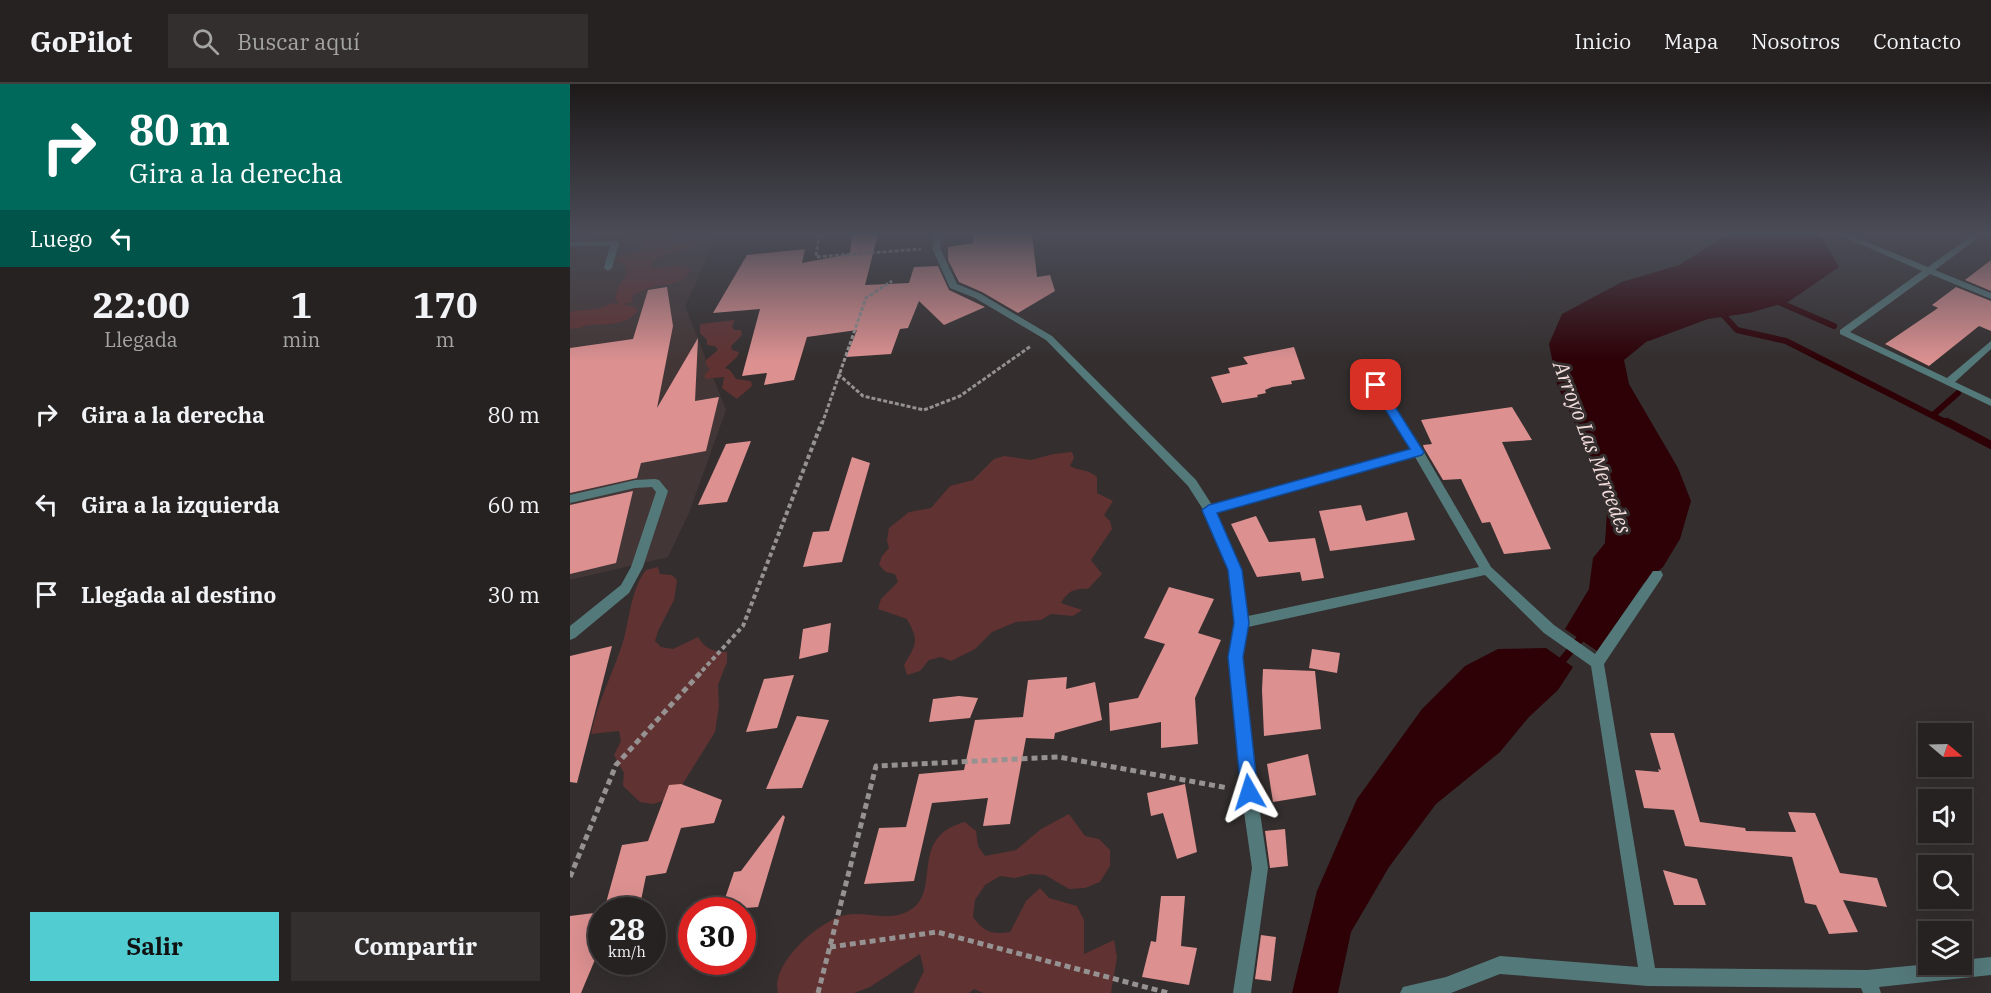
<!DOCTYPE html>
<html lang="es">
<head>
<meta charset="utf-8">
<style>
  :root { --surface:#272222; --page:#332f2f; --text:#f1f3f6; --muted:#a4a4a5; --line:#433f40; --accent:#51ccd1 }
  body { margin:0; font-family:"IBM Plex Serif",serif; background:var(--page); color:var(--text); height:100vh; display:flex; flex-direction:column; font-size:22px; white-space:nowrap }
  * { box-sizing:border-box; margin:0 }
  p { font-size:20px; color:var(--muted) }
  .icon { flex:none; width:33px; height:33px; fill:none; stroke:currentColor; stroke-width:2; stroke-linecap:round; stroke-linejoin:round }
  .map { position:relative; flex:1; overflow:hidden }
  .side { display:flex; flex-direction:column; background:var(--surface); width:570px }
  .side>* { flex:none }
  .hud { background:#00695c; color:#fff; overflow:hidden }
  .needle { width:39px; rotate:109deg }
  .controls { position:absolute; left:1348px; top:639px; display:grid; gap:12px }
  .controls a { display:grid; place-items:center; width:54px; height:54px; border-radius:0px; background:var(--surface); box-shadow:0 6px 24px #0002,0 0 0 2px var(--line); font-size:30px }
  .speed { position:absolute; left:18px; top:813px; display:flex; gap:12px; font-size:30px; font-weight:700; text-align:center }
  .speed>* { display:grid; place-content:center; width:78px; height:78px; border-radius:50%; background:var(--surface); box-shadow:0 6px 24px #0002,0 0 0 2px var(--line); line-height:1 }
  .speed small { font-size:15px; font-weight:400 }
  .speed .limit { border:9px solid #d22; background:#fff; color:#111 }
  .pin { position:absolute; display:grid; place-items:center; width:51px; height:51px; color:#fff; margin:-26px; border-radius:12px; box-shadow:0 3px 9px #0006 }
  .me { position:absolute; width:66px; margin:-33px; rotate:354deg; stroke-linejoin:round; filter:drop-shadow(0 0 4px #0008) }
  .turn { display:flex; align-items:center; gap:21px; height:126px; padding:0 30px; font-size:27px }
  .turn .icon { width:78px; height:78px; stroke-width:2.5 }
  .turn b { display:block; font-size:42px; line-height:51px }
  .then { display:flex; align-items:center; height:57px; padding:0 30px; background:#0003; gap:12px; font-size:22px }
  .eta { display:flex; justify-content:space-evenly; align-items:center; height:102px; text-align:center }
  .eta b { font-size:36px; font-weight:700; line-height:42px }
  .cta { display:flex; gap:12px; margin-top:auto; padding:12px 30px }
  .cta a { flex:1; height:69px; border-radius:0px; background:var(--accent); color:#111; font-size:24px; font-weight:700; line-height:69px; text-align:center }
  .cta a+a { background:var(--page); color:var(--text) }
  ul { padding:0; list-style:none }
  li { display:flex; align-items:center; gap:18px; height:90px; padding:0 30px }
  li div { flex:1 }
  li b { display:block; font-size:22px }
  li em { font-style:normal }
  header { display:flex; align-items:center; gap:36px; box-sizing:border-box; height:84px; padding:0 30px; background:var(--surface); border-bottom:2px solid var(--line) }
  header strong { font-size:28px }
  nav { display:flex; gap:33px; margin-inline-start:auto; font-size:21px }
  .search { width:420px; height:54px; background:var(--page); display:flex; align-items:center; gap:15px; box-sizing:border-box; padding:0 21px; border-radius:0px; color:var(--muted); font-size:22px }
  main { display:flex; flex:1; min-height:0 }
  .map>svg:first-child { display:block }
  .built { fill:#433636 }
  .green { fill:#603232 }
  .water { fill:#2d0106 }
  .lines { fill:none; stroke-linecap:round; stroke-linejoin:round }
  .stream-far1 { stroke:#2d0106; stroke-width:6 }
  .stream { stroke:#2d0106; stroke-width:8 }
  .building { fill:#dc9090 }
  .path-far2 { stroke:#969292; stroke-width:3; stroke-dasharray:4 2; stroke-linecap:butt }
  .path-far1 { stroke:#969292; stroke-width:4; stroke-dasharray:4.5 3; stroke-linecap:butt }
  .path { stroke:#969292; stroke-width:5; stroke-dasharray:6 4; stroke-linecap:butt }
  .service { fill:#54797a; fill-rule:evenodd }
  .minor { fill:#54797a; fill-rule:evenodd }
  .route { fill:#1a73e8; stroke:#114b97; stroke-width:1.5 }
  .labels { text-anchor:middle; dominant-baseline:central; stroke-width:6; stroke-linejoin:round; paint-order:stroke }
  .water-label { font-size:21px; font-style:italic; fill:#f4dedd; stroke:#342e2e }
</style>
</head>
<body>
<header>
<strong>GoPilot</strong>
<div class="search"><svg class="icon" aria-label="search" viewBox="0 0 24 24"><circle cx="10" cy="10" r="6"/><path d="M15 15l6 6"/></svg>Buscar aquí</div>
<nav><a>Inicio</a><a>Mapa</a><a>Nosotros</a><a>Contacto</a></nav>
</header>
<main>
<section class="side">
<div class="hud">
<div class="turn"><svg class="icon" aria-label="right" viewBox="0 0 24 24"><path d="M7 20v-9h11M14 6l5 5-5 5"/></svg><div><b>80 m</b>Gira a la derecha</div></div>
<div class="then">Luego<svg class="icon" aria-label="left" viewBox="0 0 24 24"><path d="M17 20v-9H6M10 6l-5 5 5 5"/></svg></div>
</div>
<div class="eta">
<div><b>22:00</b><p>Llegada</p></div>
<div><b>1</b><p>min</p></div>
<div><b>170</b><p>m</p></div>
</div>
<ul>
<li><svg class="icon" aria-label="right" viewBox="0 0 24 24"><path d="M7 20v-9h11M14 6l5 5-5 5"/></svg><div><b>Gira a la derecha</b></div><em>80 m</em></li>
<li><svg class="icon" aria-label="left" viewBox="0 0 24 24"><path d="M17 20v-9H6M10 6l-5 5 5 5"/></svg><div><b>Gira a la izquierda</b></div><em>60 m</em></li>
<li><svg class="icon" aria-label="arrive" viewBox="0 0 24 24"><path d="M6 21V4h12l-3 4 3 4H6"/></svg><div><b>Llegada al destino</b></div><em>30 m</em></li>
</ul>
<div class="cta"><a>Salir</a><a>Compartir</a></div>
</section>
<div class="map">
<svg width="1421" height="909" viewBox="0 0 1421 909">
  <rect width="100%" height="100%" fill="#342e2e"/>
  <!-- built -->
  <polygon class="built" points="0,150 148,150 115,222 156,326 119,429 98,473 0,496 0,242 77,229 0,240"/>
  <!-- green -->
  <g class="green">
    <path d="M58,150h50l-5,8 25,-2 1,4c-14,11 -35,5 -48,20l2,4 26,-2 12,3c-10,18 -25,14 -42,19 -6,2 -12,5 -17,8l1,6 -11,2 12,3 4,4c-12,15 -33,13 -49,14 -6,1 -12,4 -19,4v-17l3,-1 25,-2 15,-6 7,2 -5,-7 3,-10 9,-14 -2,-3 2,-4 -11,-8 7,-5 17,-3 5,-8c-6,-2 -56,4 -68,4 9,-14 36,-8 51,-13z"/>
    <polygon points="165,236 162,242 164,246 171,246 172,251 161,262 162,266 169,268 167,273 155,284 160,286 166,295 181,297 182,302 167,315 152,304 154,293 135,295 135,290 140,285 136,281 136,276 148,266 145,262 137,261 137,256 130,249 130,240"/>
    <path d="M502,368l2,6 -4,8c11,6 16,2 27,11v16l16,8 -9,14 6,6 2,8 -21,31 11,14 -14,15c-13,-1 -20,2 -27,14l21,7 -9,6 -22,-2 -10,6 -25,2 -24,10 -17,17 -24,12 -10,-4 -12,3 -9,11 -13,4 -3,-10c13,-22 15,-24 3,-46l-29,-10 3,-10 17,-17 -3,-8 -9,-2 -7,-7 3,-9 7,-8 -2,-8 2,-12 20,-16 22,-4 19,-22 23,-6 21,-21 10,-3 27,4 22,-6z"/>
    <path d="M88,483l2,7 12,1 5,5 -3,20 -16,31 -3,10 6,6 12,2 25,-12c7,12 16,15 29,15v10l-9,23 1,21 -4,26 -33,53 -13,14 -16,5 -13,-2 -17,-16 1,-13 -10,-18 7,-14 -2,-10 -28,3c6,-31 21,-59 31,-89 8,-24 8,-55 24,-75z"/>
    <path d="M499,730l16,22 14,3 11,11v16l-10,16 -15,6 -16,1 -24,-14 -14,-1 -16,4 -15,-2 -15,9 -10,15 -2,17c11,15 19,18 37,15l16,-31 14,-13 9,10 28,8 7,14v34l30,-14 3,17 -6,36h-128l-9,-4 -5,4h-56l11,-22 -4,-17 -50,33 -16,6h-76c-8,-29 41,-72 67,-78 20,-4 39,6 59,-2 43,-16 0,-75 61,-91l11,9 2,15 7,10 31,-6 25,-21z"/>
  </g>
  <!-- water -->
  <g class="water">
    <polygon points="1159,150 1244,150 1252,154 1269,183 1218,218 1179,229 1138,235 1076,258 1054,276 1059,300 1108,384 1121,417 1110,455 1093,483 1074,499 1027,567 995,545 1019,505 1023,474 1035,459 1038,413 987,300 979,260 992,230 1052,198 1109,181"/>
    <polygon points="976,564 1003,583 988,606 959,633 930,668 866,720 819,783 781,848 768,909 722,909 747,807 787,715 852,625 895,582 928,565"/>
  </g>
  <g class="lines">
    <!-- stream-far1 -->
    <g class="stream-far1">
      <polyline points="1204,216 1264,242"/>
      <polyline points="1148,225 1167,246 1216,257 1379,340"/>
      <polyline points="1363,331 1388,309"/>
    </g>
    <!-- stream -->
    <g class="stream">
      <polyline points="1377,338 1421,361"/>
      <polyline points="986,584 1016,548"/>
    </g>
  </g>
  <!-- building -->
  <g class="building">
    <polygon points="282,150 308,150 295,201 339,199 344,183 368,182 379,206 415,223 374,241 349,217 338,244 330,245 321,270 276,273 287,246 237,253 224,296 194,301 197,289 172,292 190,225 143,229 177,171 235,165 232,179 280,170"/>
    <polygon points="404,150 462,150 467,193 480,191 485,207 448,229 412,208 389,198 378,176 378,163 403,159"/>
    <polygon points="1421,176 1421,207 1395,196"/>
    <polygon points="97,203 103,242 87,324 128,254 125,317 149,313 136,367 71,379 67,394 0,409 0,264 63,255 78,206"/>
    <polygon points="1386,203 1421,217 1421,247 1409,242 1359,282 1315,260 1368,224 1362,221"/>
    <polygon points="724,263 735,295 721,297 722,300 702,303 695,306 696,309 687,311 688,313 652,319 641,293 660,289 658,284 678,280 673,273"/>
    <polygon points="942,323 962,356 932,358 981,465 934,470 920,438 912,439 891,395 873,396 854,364 853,361 862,360 851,336"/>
    <polygon points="181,357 157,418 128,421 156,360"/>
    <polygon points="282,373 300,379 272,478 233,483 243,448 259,447"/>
    <polygon points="63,407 46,479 0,490 0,421"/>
    <polygon points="791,421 796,437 837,428 845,456 760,467 749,427"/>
    <polygon points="686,432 699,458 745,454 754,494 732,497 730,488 687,493 661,440"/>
    <polygon points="599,503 644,515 628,549 651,556 625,614 628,660 591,664 591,638 540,647 539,619 568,614 595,560 574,554"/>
    <polygon points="261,539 258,568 229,575 233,545"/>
    <polygon points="42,562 7,699 0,698 0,572"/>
    <polygon points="742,565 770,569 767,589 739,584"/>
    <polygon points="693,585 745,587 751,645 694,652 692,606"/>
    <polygon points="224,591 207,644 176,648 194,595"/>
    <polygon points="497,593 496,605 525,598 532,636 485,649 484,655 456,654 440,740 413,742 418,714 362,719 344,797 294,800 309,744 336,743 349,690 394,686 405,636 453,633 458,596"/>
    <polygon points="389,612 408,614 400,634 359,638 363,615"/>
    <polygon points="227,632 259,636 232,704 196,705"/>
    <polygon points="1080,649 1104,649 1130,738 1175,744 1176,747 1226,748 1218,728 1245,729 1270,789 1307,794 1317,823 1273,816 1288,848 1259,850 1246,821 1235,819 1222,773 1115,762 1104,726 1074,724 1065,686 1089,688 1088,685 1091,686"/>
    <polygon points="738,670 746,711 703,718 697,680"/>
    <polygon points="111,700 152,716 144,739 111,744 96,789 76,792 69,826 34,826 52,761 78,757 99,701"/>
    <polygon points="615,700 627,768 607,775 593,729 581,732 577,709"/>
    <polygon points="213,731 215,733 188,823 151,826 164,788 171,787"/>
    <polygon points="715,745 718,782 700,784 695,747"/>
    <polygon points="1093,786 1127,795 1136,821 1104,821"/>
    <polygon points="591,812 615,812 611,862 627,864 619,901 572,893 581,857 586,858"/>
    <polygon points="32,828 32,859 11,909 0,909 0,832"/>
    <polygon points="691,851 706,853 701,897 685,895"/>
  </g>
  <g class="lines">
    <!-- path-far2 -->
    <g class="path-far2">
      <polyline points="249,150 246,173 351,165"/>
      <polyline points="268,290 293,312 354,326 390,312 461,262"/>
      <polyline points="252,340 296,214 322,197"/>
    </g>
    <!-- path-far1 -->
    <polyline class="path-far1" points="132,587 173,542 252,338"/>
    <!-- path -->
    <g class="path">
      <polyline points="0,793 46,681 133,586"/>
      <polyline points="260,863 367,848 598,909"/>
      <polyline points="248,909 306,682 489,673 658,704"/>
    </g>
    <!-- service -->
    <g class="service">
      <polygon points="48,157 49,159 42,184 38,187 34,184 40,162 0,162 0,158"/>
      <polygon points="85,395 89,396 98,407 73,483 59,509 5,554 0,556 0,542 51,501 61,483 86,408 82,403 65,404 0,419 0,411 65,396"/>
    </g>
    <!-- minor -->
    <g class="minor">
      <path d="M365,150h8l-3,14 17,36 24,10 71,42 144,144 16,25 199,-55 -40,-65 5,-3 4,1 42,66 69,118 63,58 41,29 58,-83h8l2,4 -2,4 -57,85 51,304 212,2 62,-6h33v-4l29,-3v18l-112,12 2,6h-18l-2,-5 -213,-2 -148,-12 -49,19h-51l3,-6 43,-10 54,-21 138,11 -47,-301 -47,-33 -59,-58 -237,52 -5,30 14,134 11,77 -17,125h-18l19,-125 -11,-77 -12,-134 6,-34 -6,-53 -25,-59 -16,-25 -142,-146 -71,-42 -25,-10 -18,-40zM845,373l64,110 -231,49 -7,-46 -25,-58z"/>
      <polygon points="1267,150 1278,150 1358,183 1404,150 1413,150 1365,186 1421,209 1421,215 1360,190 1280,248 1377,294 1421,257 1421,265 1385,298 1421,315 1421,322 1270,250 1270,246 1352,187"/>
    </g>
  </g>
  <!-- sky -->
  <linearGradient id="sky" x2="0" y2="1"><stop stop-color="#1d1919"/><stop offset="0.54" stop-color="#4a4c57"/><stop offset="1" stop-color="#4a4c57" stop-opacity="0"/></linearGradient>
  <rect width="1421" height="277" fill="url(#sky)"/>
  <!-- route -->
  <polygon class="route" points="806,298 810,299 852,365 854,368 852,371 647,429 672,486 679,539 673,573 688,708 685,714 679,716 673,714 671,708 658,573 664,539 658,486 632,426 639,421 840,365 800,301"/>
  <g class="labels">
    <!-- water labels -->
    <g class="water-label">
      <text transform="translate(1023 363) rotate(69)">Arroyo Las Mercedes</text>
    </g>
  </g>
</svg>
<div class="controls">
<a><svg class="needle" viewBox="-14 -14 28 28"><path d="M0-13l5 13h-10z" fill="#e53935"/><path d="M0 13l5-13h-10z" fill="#a4a4a5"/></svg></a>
<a><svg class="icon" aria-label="sound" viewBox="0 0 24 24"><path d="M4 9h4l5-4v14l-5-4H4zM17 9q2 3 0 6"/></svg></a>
<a><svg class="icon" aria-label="search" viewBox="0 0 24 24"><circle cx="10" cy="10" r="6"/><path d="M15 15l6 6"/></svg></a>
<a><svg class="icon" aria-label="layers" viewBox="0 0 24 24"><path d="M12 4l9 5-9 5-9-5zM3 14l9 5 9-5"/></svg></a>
</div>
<div class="speed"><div>28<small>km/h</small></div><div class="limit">30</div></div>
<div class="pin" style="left:806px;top:301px;background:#d93025"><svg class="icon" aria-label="arrive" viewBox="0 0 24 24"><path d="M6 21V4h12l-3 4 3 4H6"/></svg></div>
<svg class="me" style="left:679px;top:708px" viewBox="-20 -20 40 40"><path d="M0-17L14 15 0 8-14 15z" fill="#1a73e8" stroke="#fff" stroke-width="4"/></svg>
</div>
</main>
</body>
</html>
